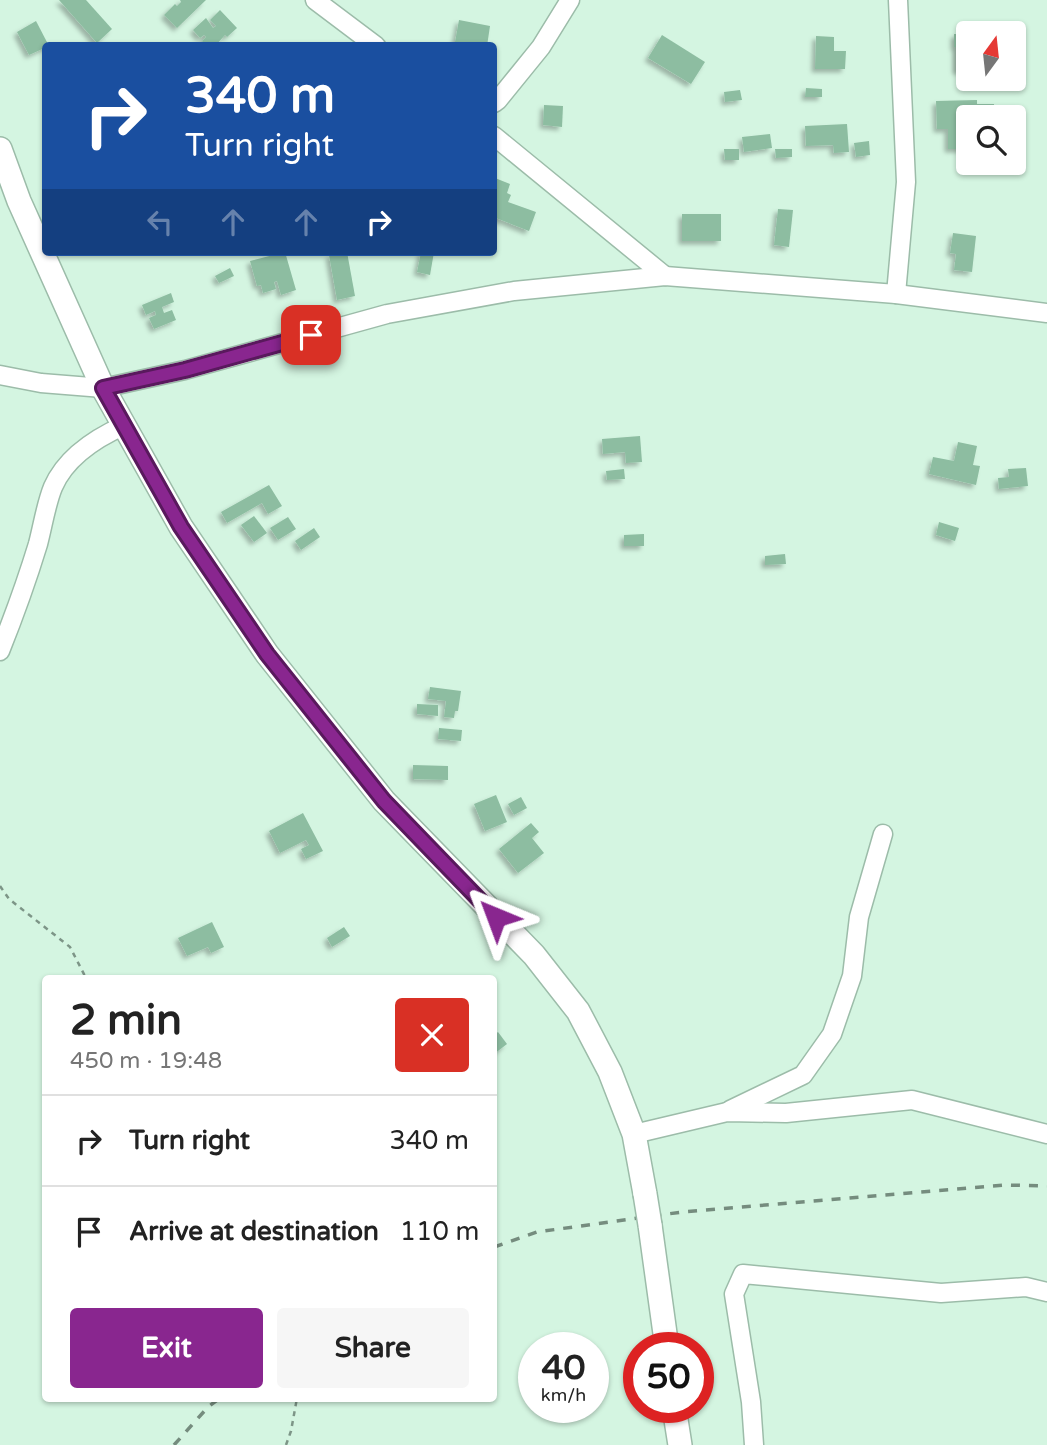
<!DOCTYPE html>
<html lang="en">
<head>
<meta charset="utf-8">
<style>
  :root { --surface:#fff; --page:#f6f6f6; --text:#222; --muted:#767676; --line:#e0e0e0; --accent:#89268f }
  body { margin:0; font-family:"Varela Round",sans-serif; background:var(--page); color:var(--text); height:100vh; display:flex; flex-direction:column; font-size:26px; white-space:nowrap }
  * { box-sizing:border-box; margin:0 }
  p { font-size:23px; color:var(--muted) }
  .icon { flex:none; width:38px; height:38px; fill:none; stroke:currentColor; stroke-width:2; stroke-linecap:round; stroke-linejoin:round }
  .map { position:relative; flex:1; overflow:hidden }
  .drawer { position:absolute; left:42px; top:975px; width:455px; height:427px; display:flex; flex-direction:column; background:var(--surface); border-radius:7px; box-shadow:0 2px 5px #0004 }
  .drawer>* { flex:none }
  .top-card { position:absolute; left:42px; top:42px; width:455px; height:214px; border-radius:7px; box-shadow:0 2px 5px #0004; background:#1a4fa0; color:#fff; overflow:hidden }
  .needle { width:46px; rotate:15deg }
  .buttons { position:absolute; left:956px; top:21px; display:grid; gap:14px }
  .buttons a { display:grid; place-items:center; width:70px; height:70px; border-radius:7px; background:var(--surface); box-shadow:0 2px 5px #0004; font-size:35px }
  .speed { position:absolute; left:518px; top:1332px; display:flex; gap:14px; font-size:35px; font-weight:700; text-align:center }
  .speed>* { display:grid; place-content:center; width:91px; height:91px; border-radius:50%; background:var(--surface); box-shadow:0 2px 5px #0004; line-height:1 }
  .speed small { font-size:18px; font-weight:400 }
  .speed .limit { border:10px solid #d22; background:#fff; color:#111 }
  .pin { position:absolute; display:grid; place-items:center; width:60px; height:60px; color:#fff; margin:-30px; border-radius:14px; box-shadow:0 4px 10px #0006 }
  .me { position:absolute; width:77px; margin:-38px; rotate:316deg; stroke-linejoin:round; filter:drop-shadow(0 0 5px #0008) }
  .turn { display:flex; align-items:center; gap:24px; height:147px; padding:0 28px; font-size:32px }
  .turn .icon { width:91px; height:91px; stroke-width:2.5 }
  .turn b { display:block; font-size:49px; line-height:60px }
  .lanes { display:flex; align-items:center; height:66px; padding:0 28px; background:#0003; justify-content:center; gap:35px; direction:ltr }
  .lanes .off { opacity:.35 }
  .round { display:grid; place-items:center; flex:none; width:74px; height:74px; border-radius:7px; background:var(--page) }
  .overview { display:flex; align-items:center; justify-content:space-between; height:119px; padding:0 28px }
  h1 { font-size:42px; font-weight:800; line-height:52px }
  .cta { display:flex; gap:14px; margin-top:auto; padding:14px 28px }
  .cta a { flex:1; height:80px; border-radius:7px; background:var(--accent); color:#fff; font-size:28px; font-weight:800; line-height:80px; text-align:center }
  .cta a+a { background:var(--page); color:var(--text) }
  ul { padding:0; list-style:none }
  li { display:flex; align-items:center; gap:21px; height:91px; padding:0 28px; border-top:2px solid var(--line) }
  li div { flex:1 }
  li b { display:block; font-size:26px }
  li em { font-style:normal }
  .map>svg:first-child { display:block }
  .building { fill:#8dbda1; filter:url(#shadow) }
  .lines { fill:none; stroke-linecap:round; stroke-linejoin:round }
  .minor-casing { stroke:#9cbca9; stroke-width:21 }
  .major-casing { stroke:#9cbca9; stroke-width:26 }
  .path { stroke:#7d9587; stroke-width:2.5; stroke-dasharray:5 5; stroke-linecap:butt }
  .minor { stroke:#fff; stroke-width:18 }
  .major { stroke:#fff; stroke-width:23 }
  .rail { stroke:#758c7e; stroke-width:3.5; stroke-dasharray:9 9; stroke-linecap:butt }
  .major-bridge-casing { stroke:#9cbca9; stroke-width:26; stroke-linecap:butt }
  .major-bridge { stroke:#fff; stroke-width:23 }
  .route-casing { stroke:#59195d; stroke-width:18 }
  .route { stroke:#89268f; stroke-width:12 }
</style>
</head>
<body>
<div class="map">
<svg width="1047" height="1445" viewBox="0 0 1047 1445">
  <defs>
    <filter id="shadow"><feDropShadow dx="-3.5" dy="3.5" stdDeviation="2" flood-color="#0004"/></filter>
  </defs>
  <rect width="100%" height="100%" fill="#d4f5e1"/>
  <!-- building -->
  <g class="building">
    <polygon points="59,0 86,0 112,29 97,43"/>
    <polygon points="180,0 206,0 177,28 164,15 175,4 177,6 181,2"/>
    <polygon points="220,10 237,28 227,37 225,35 215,46 206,46 202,41 206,37 204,35 200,38 193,30 206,18 213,28 216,26 210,20"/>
    <polygon points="459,20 490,26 487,46 455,42"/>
    <polygon points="36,21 49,46 29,55 17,32"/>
    <polygon points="954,34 968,34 968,71 956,71 956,47 954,47"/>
    <polygon points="662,35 705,62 691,84 648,58"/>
    <polygon points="816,36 834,37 834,51 846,51 845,69 815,69"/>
    <polygon points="806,88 822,89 822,97 805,97"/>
    <polygon points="740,90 742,100 725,102 724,92"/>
    <polygon points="977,100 977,104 994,104 995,117 968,117 968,149 948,149 948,129 937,129 936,101"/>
    <polygon points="544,105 563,106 562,127 543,125"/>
    <polygon points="847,124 849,152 834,153 833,145 806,146 805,126"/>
    <polygon points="770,134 772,148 744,152 742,137"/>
    <polygon points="869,141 870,155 856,157 854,143"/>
    <polygon points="724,149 739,149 739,160 725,160"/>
    <polygon points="775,149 792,149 792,157 776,158"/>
    <polygon points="495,178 510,184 507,193 511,195 508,202 536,212 529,231 496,218 494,224"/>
    <polygon points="778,209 793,210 789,247 774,245"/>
    <rect x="682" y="214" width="39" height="27"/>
    <polygon points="953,233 976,236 972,272 954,270 956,254 950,253"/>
    <polygon points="285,252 296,290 281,295 277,281 274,282 276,289 263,293 261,285 257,286 250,261"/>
    <polygon points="347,252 355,296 337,300 329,255"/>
    <polygon points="421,252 434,252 430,275 417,272"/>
    <polygon points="230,268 234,276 219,283 215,276"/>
    <polygon points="171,293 174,302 162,307 164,313 172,310 176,320 154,329 149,318 156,315 155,311 146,315 142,305"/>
    <polygon points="640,436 642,462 626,463 625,452 603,454 602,439"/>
    <polygon points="958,442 977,446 973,465 980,466 976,485 929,474 933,457 954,461"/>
    <polygon points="1026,468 1028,486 999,489 998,478 1009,477 1008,469"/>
    <polygon points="624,469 625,479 607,480 606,471"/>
    <polygon points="269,485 282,506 268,514 262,503 227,523 221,512"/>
    <polygon points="254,516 267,533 254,542 241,525"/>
    <polygon points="288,517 296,529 278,540 270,528"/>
    <polygon points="939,522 959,528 955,541 936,535"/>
    <polygon points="314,528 320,537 301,550 295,541"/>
    <polygon points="644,534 644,546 624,546 624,535"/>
    <polygon points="785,554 786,564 765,565 765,556"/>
    <polygon points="430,687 461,691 458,711 455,711 454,718 444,717 446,701 428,699"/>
    <polygon points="417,704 438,705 438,716 417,714"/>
    <polygon points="439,728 462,730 461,741 438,739"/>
    <polygon points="413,765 448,766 448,780 413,779"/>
    <polygon points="496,795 507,822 485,831 474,804"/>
    <polygon points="521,797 527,808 514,815 508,804"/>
    <polygon points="303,813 323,851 306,859 301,849 309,845 306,840 280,853 269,831"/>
    <polygon points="531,823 539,832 532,838 544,853 518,873 499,849"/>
    <polygon points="212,922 224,947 211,953 208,947 187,956 178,938"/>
    <polygon points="344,927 350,936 332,947 327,938"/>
    <polygon points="498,1032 507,1044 494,1054 494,1035"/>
  </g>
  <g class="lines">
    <!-- minor casing -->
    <g class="minor-casing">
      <g id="minor">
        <polyline points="315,0 376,46"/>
        <polyline points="494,103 498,100 541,47 570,0"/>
        <polyline points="494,136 665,276"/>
        <polyline points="896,294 906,182 898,0"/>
        <polyline points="0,375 41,383 103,388 185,370 387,314 514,291 665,276 896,294 1047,313"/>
        <path d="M0,651c14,-35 27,-71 38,-107 5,-19 8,-40 15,-57 13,-30 45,-50 72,-62"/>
        <polyline points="730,1110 803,1075 832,1034 852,976 859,917 883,834"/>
        <polyline points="634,1134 727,1112 786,1113 912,1100 1047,1134"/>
        <polyline points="754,1445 751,1402 734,1294 743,1274 941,1293 1026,1287 1047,1292"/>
      </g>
    </g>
    <!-- major casing -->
    <g class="major-casing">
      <g id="major">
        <polyline points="0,149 19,201 103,388 181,527 267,654 384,801 534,955 578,1011 610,1072 634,1134 645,1194"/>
        <polyline points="650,1225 667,1348"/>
        <polyline points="674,1407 680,1445"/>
      </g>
    </g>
    <!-- path -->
    <g class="path">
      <polyline points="0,886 9,899 70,947 86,978"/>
      <polyline points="286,1445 291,1431 297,1398"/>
    </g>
    <!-- minor -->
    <use href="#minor" class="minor"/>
    <!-- major -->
    <use href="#major" class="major"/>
    <!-- rail -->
    <g class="rail">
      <polyline points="494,1247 537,1232 682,1212 1005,1185 1047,1186"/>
      <polyline points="174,1445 208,1407 220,1398"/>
    </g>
    <!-- major-bridge casing -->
    <g class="major-bridge-casing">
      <polyline id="major-bridge" points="645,1194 650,1225"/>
    </g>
    <!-- major-bridge -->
    <use href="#major-bridge" class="major-bridge"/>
  </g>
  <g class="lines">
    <!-- route casing -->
    <g class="route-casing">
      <polyline id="route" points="311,335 185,370 103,388 181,527 267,654 384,801 496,917"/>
    </g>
    <!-- route -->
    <use href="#route" class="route"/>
  </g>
</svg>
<div class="buttons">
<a><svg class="needle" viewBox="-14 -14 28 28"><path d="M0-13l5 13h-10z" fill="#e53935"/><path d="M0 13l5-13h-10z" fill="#767676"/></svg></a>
<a><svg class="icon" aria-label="search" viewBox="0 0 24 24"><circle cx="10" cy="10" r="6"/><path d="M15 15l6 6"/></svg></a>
</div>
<div class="speed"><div>40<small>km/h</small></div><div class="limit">50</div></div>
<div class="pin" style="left:311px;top:335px;background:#d93025"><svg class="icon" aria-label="arrive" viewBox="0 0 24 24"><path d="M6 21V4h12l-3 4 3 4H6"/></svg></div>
<svg class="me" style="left:496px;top:917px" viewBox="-20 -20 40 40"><path d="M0-17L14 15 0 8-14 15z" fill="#89268f" stroke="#fff" stroke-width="4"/></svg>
<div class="top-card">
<div class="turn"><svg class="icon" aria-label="right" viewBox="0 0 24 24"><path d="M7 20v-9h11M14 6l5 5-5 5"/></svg><div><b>340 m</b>Turn right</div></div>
<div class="lanes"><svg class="icon off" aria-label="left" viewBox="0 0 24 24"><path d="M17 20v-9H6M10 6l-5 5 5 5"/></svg><svg class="icon off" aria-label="ahead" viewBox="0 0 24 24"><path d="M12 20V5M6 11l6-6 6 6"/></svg><svg class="icon off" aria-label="ahead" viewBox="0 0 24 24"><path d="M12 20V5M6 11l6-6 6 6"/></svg><svg class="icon" aria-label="right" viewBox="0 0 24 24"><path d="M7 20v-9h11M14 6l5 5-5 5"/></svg></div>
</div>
<section class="drawer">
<div class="overview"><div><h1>2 min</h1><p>450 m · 19:48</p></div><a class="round" style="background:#d93025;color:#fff"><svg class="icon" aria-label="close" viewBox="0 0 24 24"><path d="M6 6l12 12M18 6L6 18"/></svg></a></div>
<ul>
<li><svg class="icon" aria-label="right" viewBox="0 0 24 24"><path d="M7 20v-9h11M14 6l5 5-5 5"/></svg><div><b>Turn right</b></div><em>340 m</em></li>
<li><svg class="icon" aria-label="arrive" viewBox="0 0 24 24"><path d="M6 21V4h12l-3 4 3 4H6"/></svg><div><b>Arrive at destination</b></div><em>110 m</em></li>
</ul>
<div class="cta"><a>Exit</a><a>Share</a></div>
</section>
</div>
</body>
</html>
